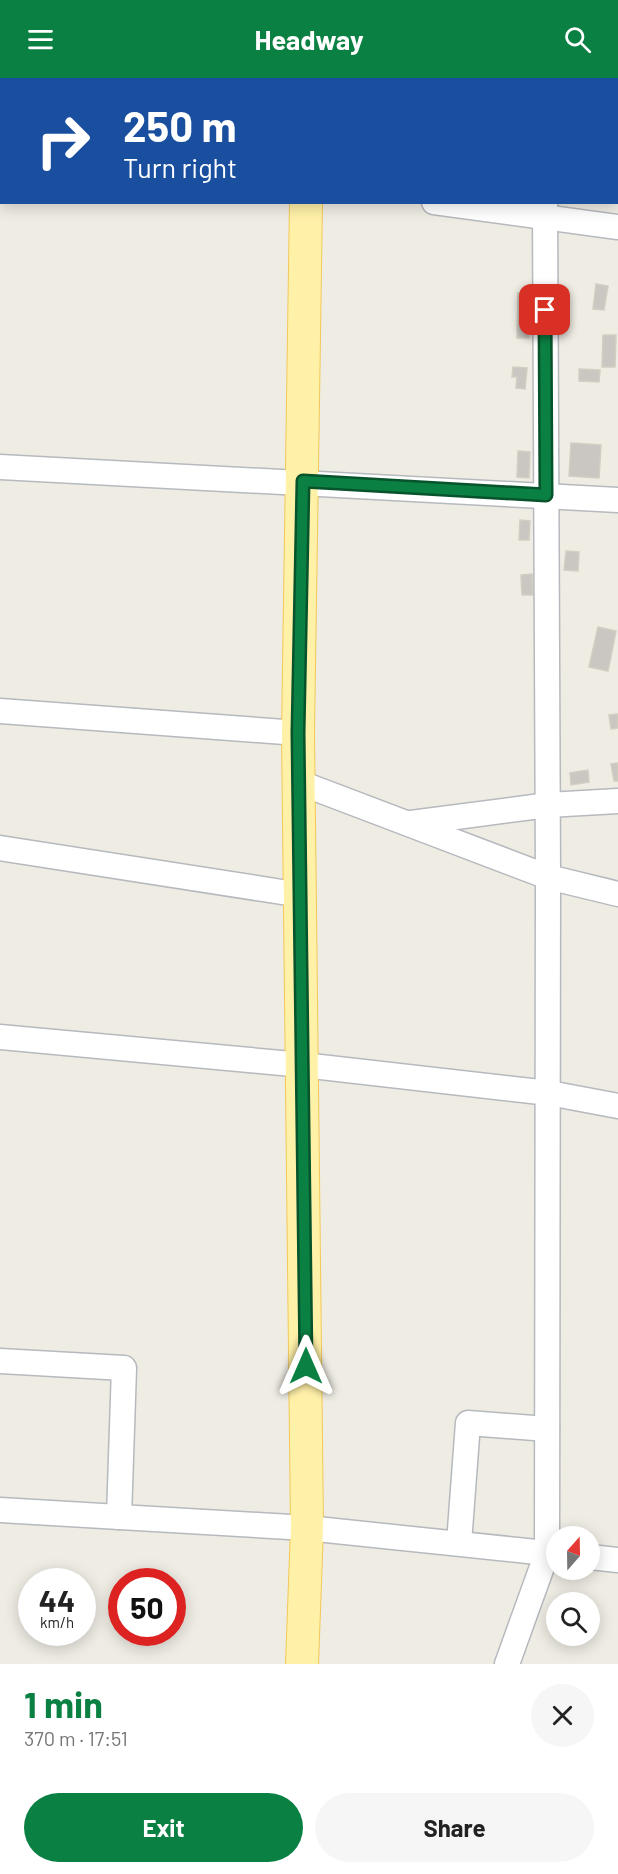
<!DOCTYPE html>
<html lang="en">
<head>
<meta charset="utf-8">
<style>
  :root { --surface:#fff; --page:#f6f6f6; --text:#222; --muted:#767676; --accent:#0b8043 }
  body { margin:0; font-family:Barlow,sans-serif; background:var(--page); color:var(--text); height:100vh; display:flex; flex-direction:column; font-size:22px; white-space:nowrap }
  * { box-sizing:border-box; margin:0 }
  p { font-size:20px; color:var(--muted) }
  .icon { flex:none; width:33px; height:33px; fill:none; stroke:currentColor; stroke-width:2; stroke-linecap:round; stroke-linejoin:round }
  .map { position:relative; height:1586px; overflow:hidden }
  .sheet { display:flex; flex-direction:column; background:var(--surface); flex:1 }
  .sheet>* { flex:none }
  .top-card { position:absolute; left:0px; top:0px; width:618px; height:126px; box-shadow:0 3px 15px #0003; background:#1a4fa0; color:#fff; overflow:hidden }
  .needle { width:39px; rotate:20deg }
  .tools { position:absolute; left:546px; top:1448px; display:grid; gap:12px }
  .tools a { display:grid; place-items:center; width:54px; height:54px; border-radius:50%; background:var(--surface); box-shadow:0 3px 15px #0003; font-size:30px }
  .speed { position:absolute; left:18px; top:1490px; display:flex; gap:12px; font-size:30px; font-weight:700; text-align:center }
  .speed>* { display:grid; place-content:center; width:78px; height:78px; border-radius:50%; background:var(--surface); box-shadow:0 3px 15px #0003; line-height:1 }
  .speed small { font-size:15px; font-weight:400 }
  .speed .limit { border:9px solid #d22; background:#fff; color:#111 }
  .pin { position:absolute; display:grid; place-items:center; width:51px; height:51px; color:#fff; margin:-26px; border-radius:12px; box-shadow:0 3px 9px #0006 }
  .me { position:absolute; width:66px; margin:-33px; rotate:0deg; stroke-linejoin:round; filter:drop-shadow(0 0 4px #0008) }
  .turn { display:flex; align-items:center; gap:21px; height:126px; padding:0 24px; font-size:27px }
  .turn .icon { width:78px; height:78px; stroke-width:2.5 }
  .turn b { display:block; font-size:42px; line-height:51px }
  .round { display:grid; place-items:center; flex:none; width:63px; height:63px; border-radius:32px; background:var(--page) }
  .summary { display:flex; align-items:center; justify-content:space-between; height:102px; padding:0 24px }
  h1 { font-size:36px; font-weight:700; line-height:45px; color:var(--accent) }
  .cta { display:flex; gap:12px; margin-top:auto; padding:12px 24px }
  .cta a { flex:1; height:69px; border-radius:36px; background:var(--accent); color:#fff; font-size:24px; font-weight:700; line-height:69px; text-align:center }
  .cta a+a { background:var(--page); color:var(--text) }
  header { display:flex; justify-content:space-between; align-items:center; height:78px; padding:0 24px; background:var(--accent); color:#fff; font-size:27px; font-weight:700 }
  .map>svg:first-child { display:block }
  .building { fill:#cac6c1; stroke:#d3cec2; stroke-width:1.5 }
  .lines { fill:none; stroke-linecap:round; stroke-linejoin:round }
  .minor-casing { stroke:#b6b9be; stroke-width:27 }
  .major-casing { stroke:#f3c858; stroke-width:34 }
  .minor { stroke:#fff; stroke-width:24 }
  .major { stroke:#fff1a8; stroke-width:32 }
  .route-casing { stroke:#07532c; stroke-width:15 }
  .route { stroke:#0b8043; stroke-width:10 }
</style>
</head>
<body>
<header><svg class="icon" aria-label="menu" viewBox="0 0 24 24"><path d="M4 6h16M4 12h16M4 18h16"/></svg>Headway<svg class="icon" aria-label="search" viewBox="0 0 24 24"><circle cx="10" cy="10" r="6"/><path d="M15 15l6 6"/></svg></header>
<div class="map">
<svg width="618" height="1586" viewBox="0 0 618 1586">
  <rect width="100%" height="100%" fill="#eeece3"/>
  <!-- building -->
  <g class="building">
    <polygon points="596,206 608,208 604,232 593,231"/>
    <polygon points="518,215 530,215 529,260 517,260"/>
    <polygon points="603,257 616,257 615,289 602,289"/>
    <polygon points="513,289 527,290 525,311 516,310 517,299 512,299"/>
    <polygon points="579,291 600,292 599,304 579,303"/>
    <polygon points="571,365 601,367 599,400 569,398"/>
    <polygon points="518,373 530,374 529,400 517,399"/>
    <polygon points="520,442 530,443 529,462 519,462"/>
    <polygon points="566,473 579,474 578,493 564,492"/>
    <polygon points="532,496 533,517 522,517 521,497"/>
    <polygon points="598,549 616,553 608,593 589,589"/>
    <polygon points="618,636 618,650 611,651 609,637"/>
    <polygon points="618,685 618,703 614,703 611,686"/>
    <polygon points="588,692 589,704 571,707 570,695"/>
  </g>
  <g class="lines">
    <!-- minor casing -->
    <g class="minor-casing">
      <g id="minor">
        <polyline points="544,0 544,2"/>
        <polyline points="0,64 2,65"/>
        <polyline points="434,124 618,149"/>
        <polyline points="0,389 618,422"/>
        <polyline points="0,633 298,655"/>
        <polyline points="298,704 548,799 618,816"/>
        <polyline points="411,745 548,727 618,723"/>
        <polyline points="0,770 301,817"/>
        <polyline points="0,959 303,987 549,1015 618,1028"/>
        <polyline points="0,1283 124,1290 119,1439"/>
        <polyline points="0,1432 307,1450 556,1476"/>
        <polyline points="459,1465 468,1345 547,1351"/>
        <polyline points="590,1479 618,1482"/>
        <polyline points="507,1586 547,1475 548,799 545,124"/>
      </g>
    </g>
    <!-- major casing -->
    <g class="major-casing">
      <g id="major">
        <polyline points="306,2 306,0"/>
        <polyline points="302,1586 307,1450 298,655 306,124"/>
      </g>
    </g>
    <!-- minor -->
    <use href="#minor" class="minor"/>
    <!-- major -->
    <use href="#major" class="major"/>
  </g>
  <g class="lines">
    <!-- route casing -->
    <g class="route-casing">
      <polyline id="route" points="306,1288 298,655 303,403 546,417 545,232"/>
    </g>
    <!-- route -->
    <use href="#route" class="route"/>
  </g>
</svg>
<div class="tools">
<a><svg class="needle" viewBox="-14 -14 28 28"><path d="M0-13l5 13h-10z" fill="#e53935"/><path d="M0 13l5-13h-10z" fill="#767676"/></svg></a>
<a><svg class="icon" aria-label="search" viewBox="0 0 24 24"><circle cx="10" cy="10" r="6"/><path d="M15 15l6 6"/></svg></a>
</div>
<div class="speed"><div>44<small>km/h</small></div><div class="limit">50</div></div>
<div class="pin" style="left:545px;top:232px;background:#d93025"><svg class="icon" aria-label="arrive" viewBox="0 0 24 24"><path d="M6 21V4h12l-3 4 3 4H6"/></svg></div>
<svg class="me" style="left:306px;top:1288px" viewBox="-20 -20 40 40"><path d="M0-17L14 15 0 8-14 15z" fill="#0b8043" stroke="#fff" stroke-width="4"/></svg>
<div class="top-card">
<div class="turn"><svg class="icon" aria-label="right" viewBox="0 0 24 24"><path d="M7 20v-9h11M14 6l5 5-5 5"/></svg><div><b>250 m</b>Turn right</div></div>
</div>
</div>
<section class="sheet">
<div class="summary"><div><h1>1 min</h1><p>370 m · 17:51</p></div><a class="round"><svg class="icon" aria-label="close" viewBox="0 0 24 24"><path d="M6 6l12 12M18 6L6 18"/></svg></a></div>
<div class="cta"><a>Exit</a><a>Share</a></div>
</section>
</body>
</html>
